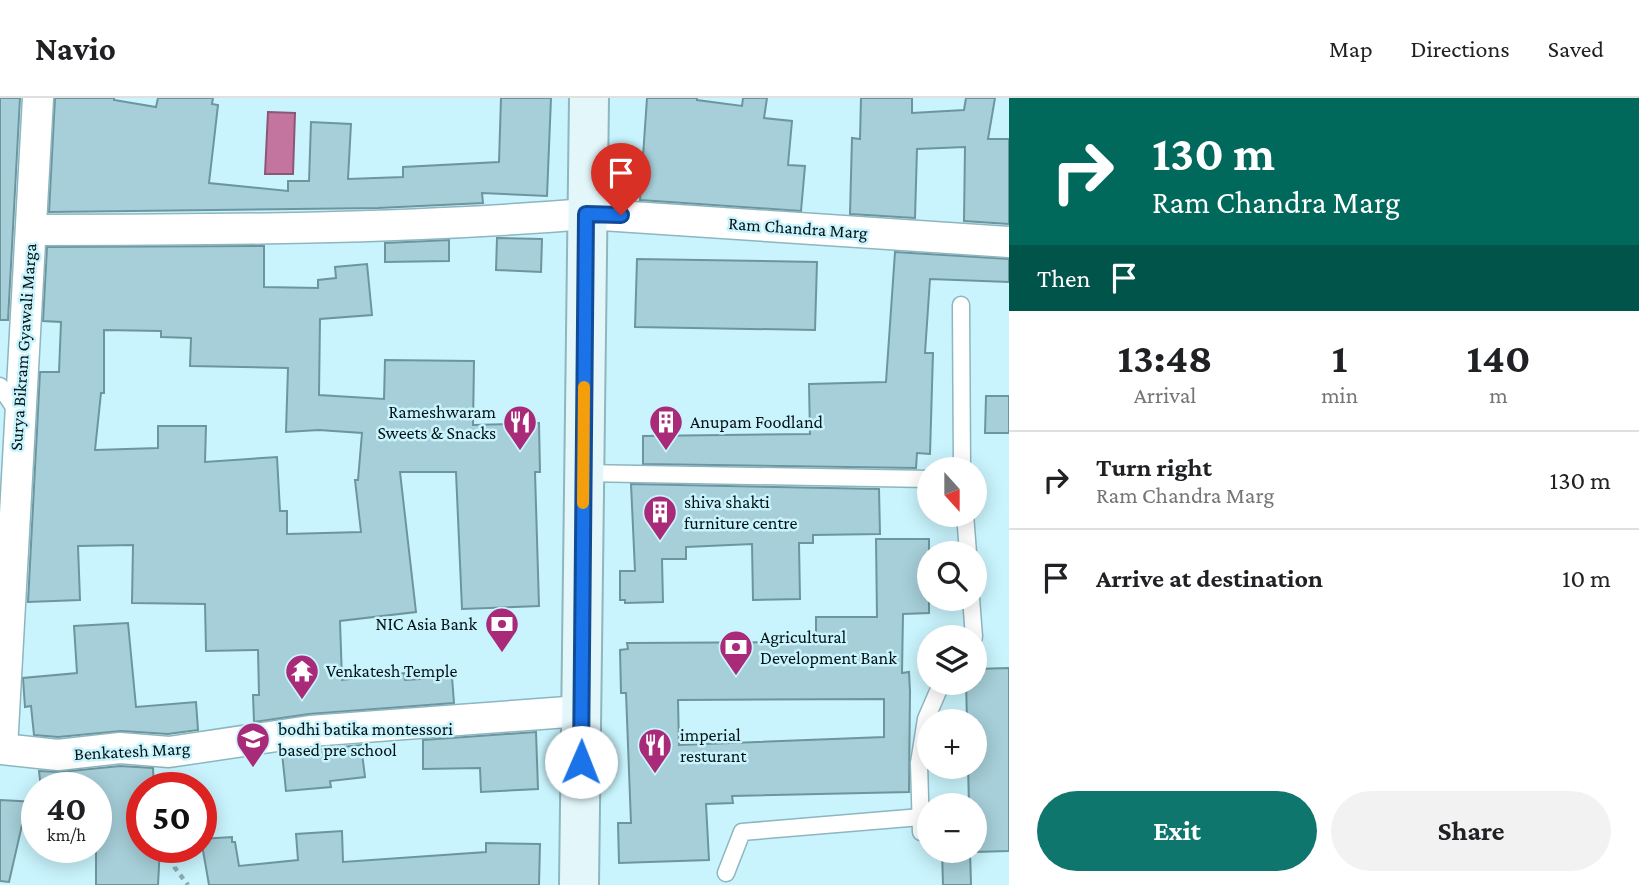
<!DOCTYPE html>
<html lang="en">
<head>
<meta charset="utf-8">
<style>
  :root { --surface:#fff; --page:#f2f2f2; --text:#202124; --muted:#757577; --line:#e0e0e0; --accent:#0f766e }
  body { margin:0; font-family:"Crimson Pro",serif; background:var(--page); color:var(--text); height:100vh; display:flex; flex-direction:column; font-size:26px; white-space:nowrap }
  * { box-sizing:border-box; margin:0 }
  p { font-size:23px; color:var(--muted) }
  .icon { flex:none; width:38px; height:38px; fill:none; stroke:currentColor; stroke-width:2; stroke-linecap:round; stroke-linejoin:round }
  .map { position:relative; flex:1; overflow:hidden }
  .drawer { display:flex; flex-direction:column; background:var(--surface); width:630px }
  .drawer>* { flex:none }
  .banner { background:#00695c; color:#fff; overflow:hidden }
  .needle { width:46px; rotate:159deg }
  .buttons { position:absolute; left:917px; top:359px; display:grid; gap:14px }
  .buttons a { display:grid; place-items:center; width:70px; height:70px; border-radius:50%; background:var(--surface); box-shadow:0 4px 18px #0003; font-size:35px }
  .speed { position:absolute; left:21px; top:674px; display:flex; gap:14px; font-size:35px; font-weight:700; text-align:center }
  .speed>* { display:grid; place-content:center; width:91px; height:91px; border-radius:50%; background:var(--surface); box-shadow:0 4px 18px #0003; line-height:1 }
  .speed small { font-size:18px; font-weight:400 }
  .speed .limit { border:10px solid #d22; background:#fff; color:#111 }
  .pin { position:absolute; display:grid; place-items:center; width:60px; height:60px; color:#fff; margin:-72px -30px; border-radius:50% 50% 50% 0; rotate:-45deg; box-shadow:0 0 7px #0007 }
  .pin .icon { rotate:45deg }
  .me { position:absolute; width:77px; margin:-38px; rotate:1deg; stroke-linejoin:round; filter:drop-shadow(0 0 5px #0008) }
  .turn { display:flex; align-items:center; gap:24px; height:147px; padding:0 28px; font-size:32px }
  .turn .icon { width:91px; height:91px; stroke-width:2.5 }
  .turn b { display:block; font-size:49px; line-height:60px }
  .then { display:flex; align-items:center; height:66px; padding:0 28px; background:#0003; gap:14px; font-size:26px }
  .eta { display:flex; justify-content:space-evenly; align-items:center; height:119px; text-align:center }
  .eta b { font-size:42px; font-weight:700; line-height:49px }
  .action { display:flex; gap:14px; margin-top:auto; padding:14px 28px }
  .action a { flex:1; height:80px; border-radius:42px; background:var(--accent); color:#fff; font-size:28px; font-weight:700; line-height:80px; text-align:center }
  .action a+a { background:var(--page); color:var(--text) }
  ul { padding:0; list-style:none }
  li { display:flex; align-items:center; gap:21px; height:98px; padding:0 28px; border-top:2px solid var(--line) }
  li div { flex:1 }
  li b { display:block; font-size:26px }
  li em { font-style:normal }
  header { display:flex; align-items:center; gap:42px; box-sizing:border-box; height:98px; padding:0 35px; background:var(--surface); border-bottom:2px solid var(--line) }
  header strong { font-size:33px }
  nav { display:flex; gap:38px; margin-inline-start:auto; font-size:24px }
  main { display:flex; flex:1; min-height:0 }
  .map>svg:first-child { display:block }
  .water { fill:#c3759f; stroke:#8a5876; stroke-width:2 }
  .building { fill:#a6cfd9; stroke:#6d959e; stroke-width:2; fill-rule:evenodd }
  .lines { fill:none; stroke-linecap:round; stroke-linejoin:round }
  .lane-casing { stroke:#8db6bf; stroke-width:19 }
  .street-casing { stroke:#8db6bf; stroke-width:33 }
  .secondary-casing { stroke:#8db6bf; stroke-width:42 }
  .path { stroke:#8aacb3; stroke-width:4.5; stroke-dasharray:5 5; stroke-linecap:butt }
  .lane { stroke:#fff; stroke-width:16 }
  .street { stroke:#fff; stroke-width:30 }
  .secondary { stroke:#e3f7fb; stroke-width:38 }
  .route-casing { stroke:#114b97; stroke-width:18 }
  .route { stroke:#1a73e8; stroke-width:12 }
  .slow { stroke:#f59e0b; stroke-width:12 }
  .labels { text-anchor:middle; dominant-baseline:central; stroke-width:5; stroke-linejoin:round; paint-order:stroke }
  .street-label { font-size:18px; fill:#041316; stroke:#c9f4fd }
  .poi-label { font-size:18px; fill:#041316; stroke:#c9f4fd; text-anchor:start }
</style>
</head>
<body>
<header>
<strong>Navio</strong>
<nav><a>Map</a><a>Directions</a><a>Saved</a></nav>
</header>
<main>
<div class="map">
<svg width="1009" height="787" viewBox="0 0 1009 787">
  <rect width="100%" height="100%" fill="#c9f4fd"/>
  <!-- water -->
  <polygon class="water" points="268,14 295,15 293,76 265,76"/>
  <!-- building -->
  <g class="building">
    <polygon points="0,0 20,0 8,222 0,222"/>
    <polygon points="55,0 114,0 114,2 156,9 158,0 213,0 212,6 218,7 209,85 288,93 288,83 309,83 311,24 351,26 348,81 403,79 403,69 499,64 501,0 551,0 547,98 482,95 483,105 378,110 49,114"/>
    <polygon points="647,0 697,0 697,2 742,8 743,0 767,0 764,20 792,23 788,67 805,68 801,113 640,102"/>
    <polygon points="861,0 912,0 912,15 964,12 966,0 995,0 988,41 1009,41 1009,126 964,123 965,49 917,51 915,120 850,116 852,40 860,41"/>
    <polygon points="497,140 542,141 541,174 496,172"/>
    <polygon points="449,142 449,163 385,164 385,145"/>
    <path d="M264,148v41l54,1v-8l18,-2 -1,-11 32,-3 5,51 -52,4 -1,76 65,4 1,-39 89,1 -1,64 66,-2 1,49h-5l4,134 -77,3 -6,-137h-56l16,140 -76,9 2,59 62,-7 1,7 47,-3 2,26 -145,11 -55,8 -1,-27h6l-1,-45 -52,1 -1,-47 -73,-1 1,-58 -55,1 2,54 -52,2 12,-230h19l2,-50 -18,-1 4,-74zM104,232l57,1v6l30,1 -1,28 98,2 -2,64 33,-2 43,3 -4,47h-3l6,52 -74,2v-23h-7l-3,-54 -72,5 1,-36h-48v22l-63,2 6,-57h3z"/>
    <polygon points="895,154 1009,161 1009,184 930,181 925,255 933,255 930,356 917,355 916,370 643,366 643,338 810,336 809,286 886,284"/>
    <polygon points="637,161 817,164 815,232 635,229"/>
    <polygon points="986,298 1009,298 1009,335 985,335"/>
    <polygon points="631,386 879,391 880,436 813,437 813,445 799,445 800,501 753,502 752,446 686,449 686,461 662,461 663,504 625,505 625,502 620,502 620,473 635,473"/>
    <path d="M876,441h53v74l-26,1 -1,59 7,-1 1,19 -1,101 -177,4 1,7 -27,1 3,56 -90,3 -1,-40h13l-5,-130h-5l-1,-43 8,-1 -1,-6 189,-1v-25h61zM884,601v38l-205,8 -1,-45z"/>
    <polygon points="128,525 136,609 196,604 198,632 168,636 121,633 58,639 34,637 31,608 25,609 23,580 77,575 74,528"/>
    <polygon points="1009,570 1009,753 975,754 975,707 969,707 968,668 975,668 975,623 967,623 966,584 975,584 975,571"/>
    <polygon points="536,634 538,691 481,694 480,670 423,671 423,642"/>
    <polygon points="361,647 365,679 330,683 331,689 286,693 282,655"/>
    <polygon points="120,668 153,670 154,690 142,690 142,749 160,749 158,787 96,787 96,690 41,690 39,673 60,674"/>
    <polygon points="0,702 37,704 37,727 22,727 9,784 0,783"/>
    <polygon points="342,733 343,764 486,754 486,745 540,746 539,787 209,787 201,741 232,739 232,744 235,744 239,768 298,762 296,736"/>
    <polygon points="942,752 970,752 971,787 943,787"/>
  </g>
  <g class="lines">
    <!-- lane casing -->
    <g class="lane-casing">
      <g id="lane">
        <polyline points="961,207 962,371"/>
        <polyline points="0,288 18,315"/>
        <polyline points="583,375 929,381"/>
        <polyline points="965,416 968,455"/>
        <polyline points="971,500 974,539"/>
        <polyline points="921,734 919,665 926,621 942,584"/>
        <polyline points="726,775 742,734 921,719"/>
      </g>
    </g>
    <!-- street casing -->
    <g class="street-casing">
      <g id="street">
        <polyline points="38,0 2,651 58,657 120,650 169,654 310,633 581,613"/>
        <path d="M31,132c185,0 371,-1 556,-16l422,28"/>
      </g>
    </g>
    <!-- secondary casing -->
    <g class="secondary-casing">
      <polyline id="secondary" points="579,787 589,0"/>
    </g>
    <!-- path -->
    <polyline class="path" points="171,749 175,770 188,787"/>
    <!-- lane -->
    <use href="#lane" class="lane"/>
    <!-- street -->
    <use href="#street" class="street"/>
    <!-- secondary -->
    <use href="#secondary" class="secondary"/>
  </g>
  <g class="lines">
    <!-- route casing -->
    <g class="route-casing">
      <polyline id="route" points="581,664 586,116 621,117"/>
    </g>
    <!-- route -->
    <use href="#route" class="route"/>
    <!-- slow -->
    <polyline class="slow" points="583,405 584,289"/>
  </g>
  <!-- icons -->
  <defs>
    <g id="restaurant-pin" transform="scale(1.75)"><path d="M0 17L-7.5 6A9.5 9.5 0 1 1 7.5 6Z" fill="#a92a79" stroke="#c9f4fd"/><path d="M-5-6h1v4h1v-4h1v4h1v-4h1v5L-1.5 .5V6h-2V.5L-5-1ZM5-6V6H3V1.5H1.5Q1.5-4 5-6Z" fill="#fff"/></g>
    <g id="building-pin" transform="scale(1.75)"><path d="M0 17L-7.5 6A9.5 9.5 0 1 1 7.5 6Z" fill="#a92a79" stroke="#c9f4fd"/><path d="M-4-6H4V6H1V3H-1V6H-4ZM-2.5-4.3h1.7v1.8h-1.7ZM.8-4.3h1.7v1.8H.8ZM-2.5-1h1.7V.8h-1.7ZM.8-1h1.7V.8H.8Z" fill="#fff"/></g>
    <g id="bank-pin" transform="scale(1.75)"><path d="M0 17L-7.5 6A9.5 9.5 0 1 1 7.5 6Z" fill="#a92a79" stroke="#c9f4fd"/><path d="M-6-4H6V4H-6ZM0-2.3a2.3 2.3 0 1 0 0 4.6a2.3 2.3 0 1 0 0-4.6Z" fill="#fff"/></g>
    <g id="temple-pin" transform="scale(1.75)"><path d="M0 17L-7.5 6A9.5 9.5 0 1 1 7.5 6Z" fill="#a92a79" stroke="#c9f4fd"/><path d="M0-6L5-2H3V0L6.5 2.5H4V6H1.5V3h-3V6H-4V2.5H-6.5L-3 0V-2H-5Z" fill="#fff"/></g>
    <g id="school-pin" transform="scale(1.75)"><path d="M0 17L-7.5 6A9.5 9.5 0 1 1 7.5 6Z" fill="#a92a79" stroke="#c9f4fd"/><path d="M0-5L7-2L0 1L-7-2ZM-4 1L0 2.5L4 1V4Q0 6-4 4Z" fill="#fff"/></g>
  </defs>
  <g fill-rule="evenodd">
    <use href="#restaurant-pin" x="520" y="324"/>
    <use href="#building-pin" x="666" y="324"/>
    <use href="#building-pin" x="660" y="414"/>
    <use href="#bank-pin" x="502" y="526"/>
    <use href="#bank-pin" x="736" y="549"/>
    <use href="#temple-pin" x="302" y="573"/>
    <use href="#school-pin" x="253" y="641"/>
    <use href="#restaurant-pin" x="655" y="647"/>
  </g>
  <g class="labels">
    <!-- street labels -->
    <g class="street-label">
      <text transform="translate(798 130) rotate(4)">Ram Chandra Marg</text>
      <text transform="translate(23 249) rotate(-86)">Surya Bikram Gyawali Marga</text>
      <text transform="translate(132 653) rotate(-3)">Benkatesh Marg</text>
    </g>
    <!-- poi labels -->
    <g class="poi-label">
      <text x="496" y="314" text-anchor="end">Rameshwaram<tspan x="496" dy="21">Sweets &amp; Snacks</tspan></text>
      <text x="690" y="324">Anupam Foodland</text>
      <text x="684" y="404">shiva shakti<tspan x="684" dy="21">furniture centre</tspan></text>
      <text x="477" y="526" text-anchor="end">NIC Asia Bank</text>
      <text x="760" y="539">Agricultural<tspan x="760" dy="21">Development Bank</tspan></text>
      <text x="326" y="573">Venkatesh Temple</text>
      <text x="278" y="631">bodhi batika montessori<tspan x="278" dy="21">based pre school</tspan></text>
      <text x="680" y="637">imperial<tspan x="680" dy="21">resturant</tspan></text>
    </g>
  </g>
</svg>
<div class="buttons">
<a><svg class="needle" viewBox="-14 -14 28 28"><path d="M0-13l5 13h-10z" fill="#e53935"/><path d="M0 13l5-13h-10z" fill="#757577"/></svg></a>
<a><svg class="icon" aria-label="search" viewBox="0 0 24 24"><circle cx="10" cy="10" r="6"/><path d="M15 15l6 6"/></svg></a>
<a><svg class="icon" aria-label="layers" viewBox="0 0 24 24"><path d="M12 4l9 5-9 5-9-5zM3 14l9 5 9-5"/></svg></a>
<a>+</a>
<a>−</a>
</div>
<div class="speed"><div>40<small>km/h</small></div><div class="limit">50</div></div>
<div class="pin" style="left:621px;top:117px;background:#d93025"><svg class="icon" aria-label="arrive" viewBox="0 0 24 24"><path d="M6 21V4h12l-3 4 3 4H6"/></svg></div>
<svg class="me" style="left:581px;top:664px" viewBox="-20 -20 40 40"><circle r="19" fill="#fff"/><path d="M0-13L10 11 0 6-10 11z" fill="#1a73e8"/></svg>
</div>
<section class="drawer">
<div class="banner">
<div class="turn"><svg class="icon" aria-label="right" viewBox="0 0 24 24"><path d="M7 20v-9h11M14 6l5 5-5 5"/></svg><div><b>130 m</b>Ram Chandra Marg</div></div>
<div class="then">Then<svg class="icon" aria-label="arrive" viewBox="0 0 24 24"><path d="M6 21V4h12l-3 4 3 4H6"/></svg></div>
</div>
<div class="eta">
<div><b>13:48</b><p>Arrival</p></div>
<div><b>1</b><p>min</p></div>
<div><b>140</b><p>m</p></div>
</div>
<ul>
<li><svg class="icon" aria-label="right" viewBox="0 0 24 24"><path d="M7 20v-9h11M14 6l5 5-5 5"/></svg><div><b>Turn right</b><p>Ram Chandra Marg</p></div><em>130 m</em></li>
<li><svg class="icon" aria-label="arrive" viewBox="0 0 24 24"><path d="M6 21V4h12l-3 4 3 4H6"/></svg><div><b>Arrive at destination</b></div><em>10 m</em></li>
</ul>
<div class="action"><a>Exit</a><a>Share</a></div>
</section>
</main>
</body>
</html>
